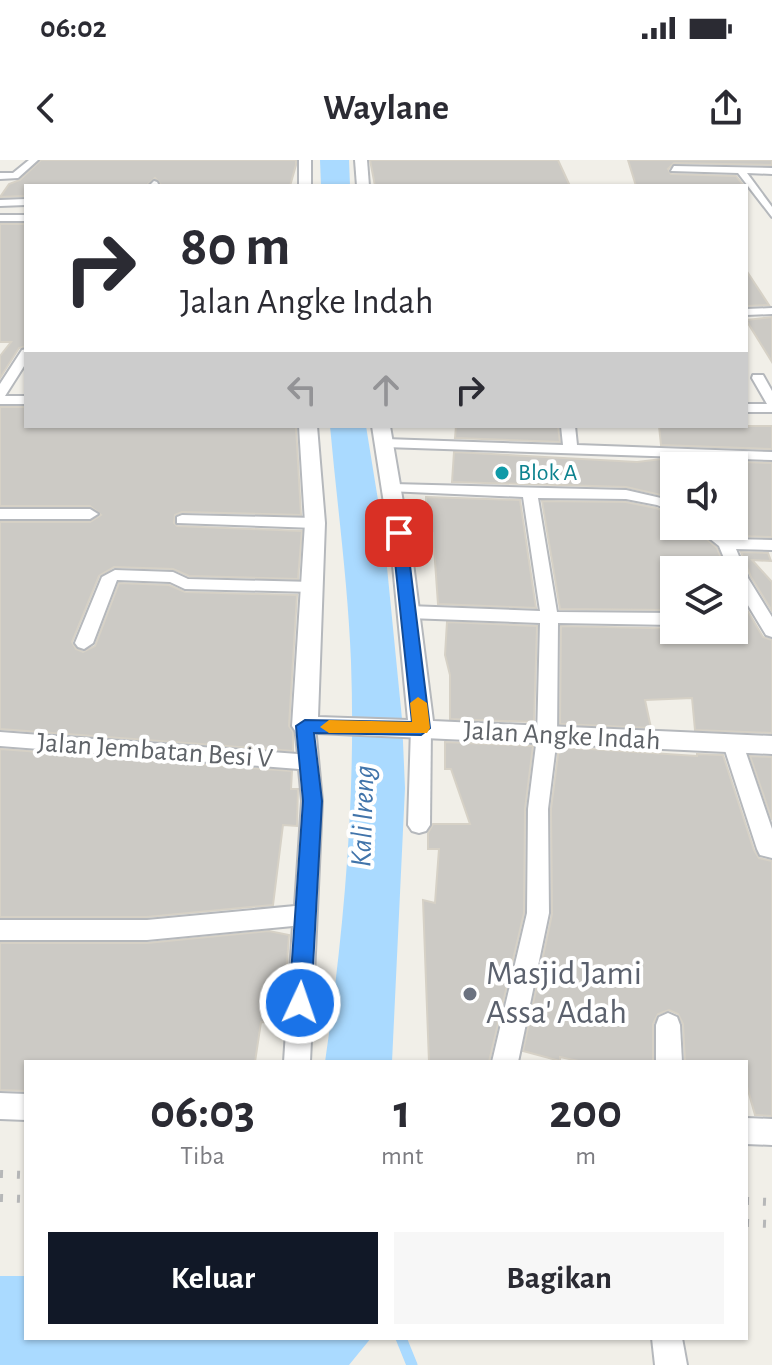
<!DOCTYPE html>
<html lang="id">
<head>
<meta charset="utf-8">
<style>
  :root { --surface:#fff; --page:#f7f7f7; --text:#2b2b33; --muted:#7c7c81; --accent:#111827 }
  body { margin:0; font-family:"Alegreya Sans",sans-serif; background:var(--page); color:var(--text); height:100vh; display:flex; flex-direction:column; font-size:30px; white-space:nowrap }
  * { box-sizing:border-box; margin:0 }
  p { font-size:26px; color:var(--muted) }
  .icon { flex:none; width:44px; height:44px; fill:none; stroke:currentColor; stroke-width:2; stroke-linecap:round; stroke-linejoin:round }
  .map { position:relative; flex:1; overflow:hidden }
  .sheet { position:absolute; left:24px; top:900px; width:724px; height:280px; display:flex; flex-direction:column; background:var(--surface); border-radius:0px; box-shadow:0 2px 6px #0004 }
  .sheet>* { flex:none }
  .banner { position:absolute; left:24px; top:24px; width:724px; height:244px; border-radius:0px; box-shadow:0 2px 6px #0004; background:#fff; color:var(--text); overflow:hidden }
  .tools { position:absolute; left:660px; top:292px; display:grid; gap:16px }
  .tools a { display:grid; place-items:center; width:88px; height:88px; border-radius:0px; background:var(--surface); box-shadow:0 2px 6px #0004; font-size:40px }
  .pin { position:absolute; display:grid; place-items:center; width:68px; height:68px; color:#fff; margin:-34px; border-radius:16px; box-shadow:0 4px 12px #0006 }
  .me { position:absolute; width:88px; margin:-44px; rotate:3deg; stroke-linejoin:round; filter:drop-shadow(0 0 6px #0008) }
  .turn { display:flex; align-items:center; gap:28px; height:168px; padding:0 24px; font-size:36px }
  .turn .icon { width:104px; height:104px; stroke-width:2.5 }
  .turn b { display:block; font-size:56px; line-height:68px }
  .lanes { display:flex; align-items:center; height:76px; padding:0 24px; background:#0003; justify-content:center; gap:40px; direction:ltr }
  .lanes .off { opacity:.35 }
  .eta { display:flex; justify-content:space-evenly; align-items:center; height:136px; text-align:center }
  .eta b { font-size:48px; font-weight:600; line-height:56px }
  .primary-button { display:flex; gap:16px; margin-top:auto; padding:16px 24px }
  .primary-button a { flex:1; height:92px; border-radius:0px; background:var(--accent); color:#fff; font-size:32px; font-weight:600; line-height:92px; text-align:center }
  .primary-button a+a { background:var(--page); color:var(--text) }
  .status { display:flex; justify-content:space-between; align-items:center; height:56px; padding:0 40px; background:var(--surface); direction:ltr }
  .status svg { height:22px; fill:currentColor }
  header { display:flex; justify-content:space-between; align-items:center; height:104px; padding:0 24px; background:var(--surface); font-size:36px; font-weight:600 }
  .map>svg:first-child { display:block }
  .water { fill:#aadaff }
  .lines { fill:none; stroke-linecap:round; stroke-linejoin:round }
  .stream { stroke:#aadaff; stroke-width:11 }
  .building { fill:#cccac5; stroke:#d6d1c6; stroke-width:2 }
  .minor-casing { stroke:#b5b8bc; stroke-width:4 }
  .tertiary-casing { stroke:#b5b8bc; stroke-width:4 }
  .minor { fill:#fff; fill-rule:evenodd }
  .tertiary { fill:#fff; fill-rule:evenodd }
  .rail { stroke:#b6b7b8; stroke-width:8; stroke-dasharray:3 14; stroke-linecap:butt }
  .route { fill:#1a73e8; stroke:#114b97; stroke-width:2 }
  .slow { fill:#f59e0b }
  .culture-dot { fill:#0f9aa8; stroke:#fff; stroke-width:3 }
  .worship-dot { fill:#6b7280; stroke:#fff; stroke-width:3 }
  .labels { text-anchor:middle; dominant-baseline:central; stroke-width:8; stroke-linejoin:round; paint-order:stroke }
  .far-culture-label { font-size:24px; fill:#0d838f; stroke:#fff; text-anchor:start }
  .street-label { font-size:28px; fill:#5f6368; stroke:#fff }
  .water-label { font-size:30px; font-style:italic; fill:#4174aa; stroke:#fff }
  .near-worship-label { font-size:34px; fill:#5b616d; stroke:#fff; text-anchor:start }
</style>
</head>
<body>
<div class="status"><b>06:02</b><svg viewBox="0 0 49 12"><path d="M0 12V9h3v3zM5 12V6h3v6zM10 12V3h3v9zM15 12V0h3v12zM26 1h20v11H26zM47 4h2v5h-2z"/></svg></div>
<header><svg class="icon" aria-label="back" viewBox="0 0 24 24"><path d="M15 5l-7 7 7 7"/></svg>Waylane<svg class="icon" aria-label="share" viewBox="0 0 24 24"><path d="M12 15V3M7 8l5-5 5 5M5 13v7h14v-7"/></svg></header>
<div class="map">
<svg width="772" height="1205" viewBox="0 0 772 1205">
  <rect width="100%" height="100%" fill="#f1efe8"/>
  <!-- water -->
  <g class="water">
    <polygon points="320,0 349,0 350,26 321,26"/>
    <path d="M330,266h36l18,111 18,182 3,69 -13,274h-67c19,-132 31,-266 26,-400 -3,-79 -14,-158 -21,-236z"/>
    <polygon points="0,1116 26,1116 26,1178 371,1178 349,1205 0,1205"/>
  </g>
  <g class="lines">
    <!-- stream -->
    <polyline class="stream" points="401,1178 412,1205"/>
  </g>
  <!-- building -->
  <g class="building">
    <polygon points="41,0 296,0 296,5 290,26 162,26 155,18 146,26 26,26 26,36 0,37 9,24 20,20"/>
    <polygon points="370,0 558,0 570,26 375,26"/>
    <polygon points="628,0 772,0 772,5 674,3 668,9 671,14 736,16 744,26 636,26"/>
    <polygon points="0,64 26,64 26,186 19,188 0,218 0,196 11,182 0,182"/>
    <polygon points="746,110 769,145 746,146"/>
    <polygon points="772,157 772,202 746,160"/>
    <polygon points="0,247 26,247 26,266 296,266 301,355 182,352 175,355 174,363 177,366 302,371 298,419 189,416 173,409 114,407 99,416 72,482 76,489 83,492 95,486 119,423 169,425 185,432 297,435 289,566 293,572 293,591 0,569 0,362 90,362 101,355 90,346 0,346"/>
    <polygon points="456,266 558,266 560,282 455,278"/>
    <polygon points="659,266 772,266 772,289 661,285"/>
    <polygon points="454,292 637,302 662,299 772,303 772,377 731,376 717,366 734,366 734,306 674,306 674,338 626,327 452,322"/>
    <polygon points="426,337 520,340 536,448 438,444 433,373 426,373"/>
    <polygon points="542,341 626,342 656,348 674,355 674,366 691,366 717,388 726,410 674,410 674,450 560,449"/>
    <polygon points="741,392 768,393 771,401 752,400 772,422 772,451 751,417"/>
    <polygon points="734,428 763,477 772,480 772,573 695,570 692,538 645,540 651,568 560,564 561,466 734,470"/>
    <polygon points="447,462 537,466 534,562 450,559 450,515 445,495"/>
    <polygon points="445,582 533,586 525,649 524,753 489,902 429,902 423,740 435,743 439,689 428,689 428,673 433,664 470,664 451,609 445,609"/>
    <polygon points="559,587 697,596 697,594 723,595 754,690 759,698 772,701 772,956 755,955 746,923 746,902 685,902 683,864 678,854 669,850 658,854 653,864 653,902 583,902 560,897 560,901 523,891 552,754 551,649"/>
    <polygon points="0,589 292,611 291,629 298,629 297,666 283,665 273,745 147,757 0,757"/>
    <polygon points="750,596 772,597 772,660"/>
    <polygon points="269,771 289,775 285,831 281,863 261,862 255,902 26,902 26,931 0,930 0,783 147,783"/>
  </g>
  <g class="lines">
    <!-- minor casing -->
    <g class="minor-casing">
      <g id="minor">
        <polygon points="29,0 38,0 18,18 0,19 0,13 13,13"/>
        <polygon points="674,6 772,8 772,14 747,13 772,47 772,57 738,13 671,11"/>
        <polygon points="154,21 157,22 159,26 149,26"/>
        <polygon points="26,39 26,45 0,46 0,40"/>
        <rect x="0" y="55" width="26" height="6"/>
        <polygon points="772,148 772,154 746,155 746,149"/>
        <polygon points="26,189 26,203 5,236 26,236 26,244 0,244 0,224 22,190"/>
        <polygon points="753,215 763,215 772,231 772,252 746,252 746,244 767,244 752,218"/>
        <polygon points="561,266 575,266 577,285 772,292 772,300 385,287 378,283 385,279 563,285"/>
        <polygon points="393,324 626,330 674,341 674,352 657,345 626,339 538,338 557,452 674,453 674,465 558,463 557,577 548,649 549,753 518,902 492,902 527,753 528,649 537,577 540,463 408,458 399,452 408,446 540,451 523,337 388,331 386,328"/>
        <polygon points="0,349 90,349 98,354 90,359 0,359"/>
        <polygon points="182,355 315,358 323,363 315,368 177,363 177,357"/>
        <polygon points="694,366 712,366 730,379 772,380 772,390 736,389 748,418 772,457 772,477 766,475 734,422 734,410 729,410 719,386"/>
        <polygon points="115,410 173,412 188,419 313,422 321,427 313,432 185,429 170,422 117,420 93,483 84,489 78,487 75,483 102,417"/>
        <polygon points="305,559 315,566 322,641 310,902 284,902 293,766 147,780 0,780 0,760 147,760 295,746 302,641 299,609 0,586 0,572 298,594 295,566"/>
        <polygon points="421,561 431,568 430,665 426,671 419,673 412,671 408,665 411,568"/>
        <polygon points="733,577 740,579 743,584 772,669 772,698 760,695 757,689 723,584 726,579"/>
        <polygon points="668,853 677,857 680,865 682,902 656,902 656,865 659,857"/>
        <polygon points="0,933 26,934 26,960 0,959"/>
        <polygon points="746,958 772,959 772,985 746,984"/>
        <polygon points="652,1178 682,1178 687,1205 655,1205"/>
      </g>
    </g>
    <!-- tertiary casing -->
    <g class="tertiary-casing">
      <g id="tertiary">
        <rect x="299" y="0" width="12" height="26"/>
        <polygon points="355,0 367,0 369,26 357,26"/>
        <polygon points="299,266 317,266 325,363 318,557 408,560 392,395 372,266 390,266 412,395 433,561 772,576 772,594 296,572 292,566 305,363"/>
      </g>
    </g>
    <!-- minor -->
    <use href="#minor" class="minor"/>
    <!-- tertiary -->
    <use href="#tertiary" class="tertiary"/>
    <!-- rail -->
    <g class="rail">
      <polyline points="0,1014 26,1015"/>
      <polyline points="0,1038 26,1039"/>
      <polyline points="746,1041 772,1042"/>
      <polyline points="746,1063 772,1064"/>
    </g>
  </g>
  <!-- route -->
  <polygon class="route" points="399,369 406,373 430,568 421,575 314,573 322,641 311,843 308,851 300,854 292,851 289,843 303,641 296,566 305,560 412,562 392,373"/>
  <!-- slow -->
  <polygon class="slow" points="418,537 427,543 430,568 427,573 329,573 320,567 329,560 412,562 410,543"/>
  <!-- markers -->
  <circle class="culture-dot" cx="502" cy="313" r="8"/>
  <circle class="worship-dot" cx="470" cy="834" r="8"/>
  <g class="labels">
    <!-- far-culture labels -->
    <g class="far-culture-label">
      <text x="518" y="313">Blok A</text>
    </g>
    <!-- street labels -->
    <g class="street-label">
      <text transform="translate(562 576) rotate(3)">Jalan Angke Indah</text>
      <text transform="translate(155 591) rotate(4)">Jalan Jembatan Besi V</text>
    </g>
    <!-- water labels -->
    <g class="water-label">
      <text transform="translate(363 656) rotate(-88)">Kali Ireng</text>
    </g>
    <!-- near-worship labels -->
    <g class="near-worship-label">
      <text x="486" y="814">Masjid Jami<tspan x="486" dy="39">Assa' Adah</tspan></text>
    </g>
  </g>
</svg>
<div class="tools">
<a><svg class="icon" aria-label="sound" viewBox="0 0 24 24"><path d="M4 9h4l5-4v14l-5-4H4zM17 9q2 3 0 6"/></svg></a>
<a><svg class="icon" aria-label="layers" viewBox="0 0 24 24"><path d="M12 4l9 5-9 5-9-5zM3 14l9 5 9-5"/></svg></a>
</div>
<div class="pin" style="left:399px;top:373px;background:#d93025"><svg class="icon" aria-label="arrive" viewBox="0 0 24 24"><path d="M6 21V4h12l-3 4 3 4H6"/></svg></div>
<svg class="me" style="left:300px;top:843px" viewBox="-20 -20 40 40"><circle r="17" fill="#1a73e8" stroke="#fff" stroke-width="3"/><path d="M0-11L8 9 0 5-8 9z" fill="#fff"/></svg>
<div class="banner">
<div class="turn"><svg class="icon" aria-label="right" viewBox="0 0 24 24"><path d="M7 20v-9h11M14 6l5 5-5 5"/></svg><div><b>80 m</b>Jalan Angke Indah</div></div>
<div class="lanes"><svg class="icon off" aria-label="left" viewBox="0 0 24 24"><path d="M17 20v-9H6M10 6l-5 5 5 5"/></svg><svg class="icon off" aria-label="ahead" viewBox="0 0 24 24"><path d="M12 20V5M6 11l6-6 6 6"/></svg><svg class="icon" aria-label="right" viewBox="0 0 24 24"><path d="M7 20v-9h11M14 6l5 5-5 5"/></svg></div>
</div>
<section class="sheet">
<div class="eta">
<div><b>06:03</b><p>Tiba</p></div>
<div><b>1</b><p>mnt</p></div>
<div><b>200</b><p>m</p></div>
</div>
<div class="primary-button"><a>Keluar</a><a>Bagikan</a></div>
</section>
</div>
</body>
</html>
